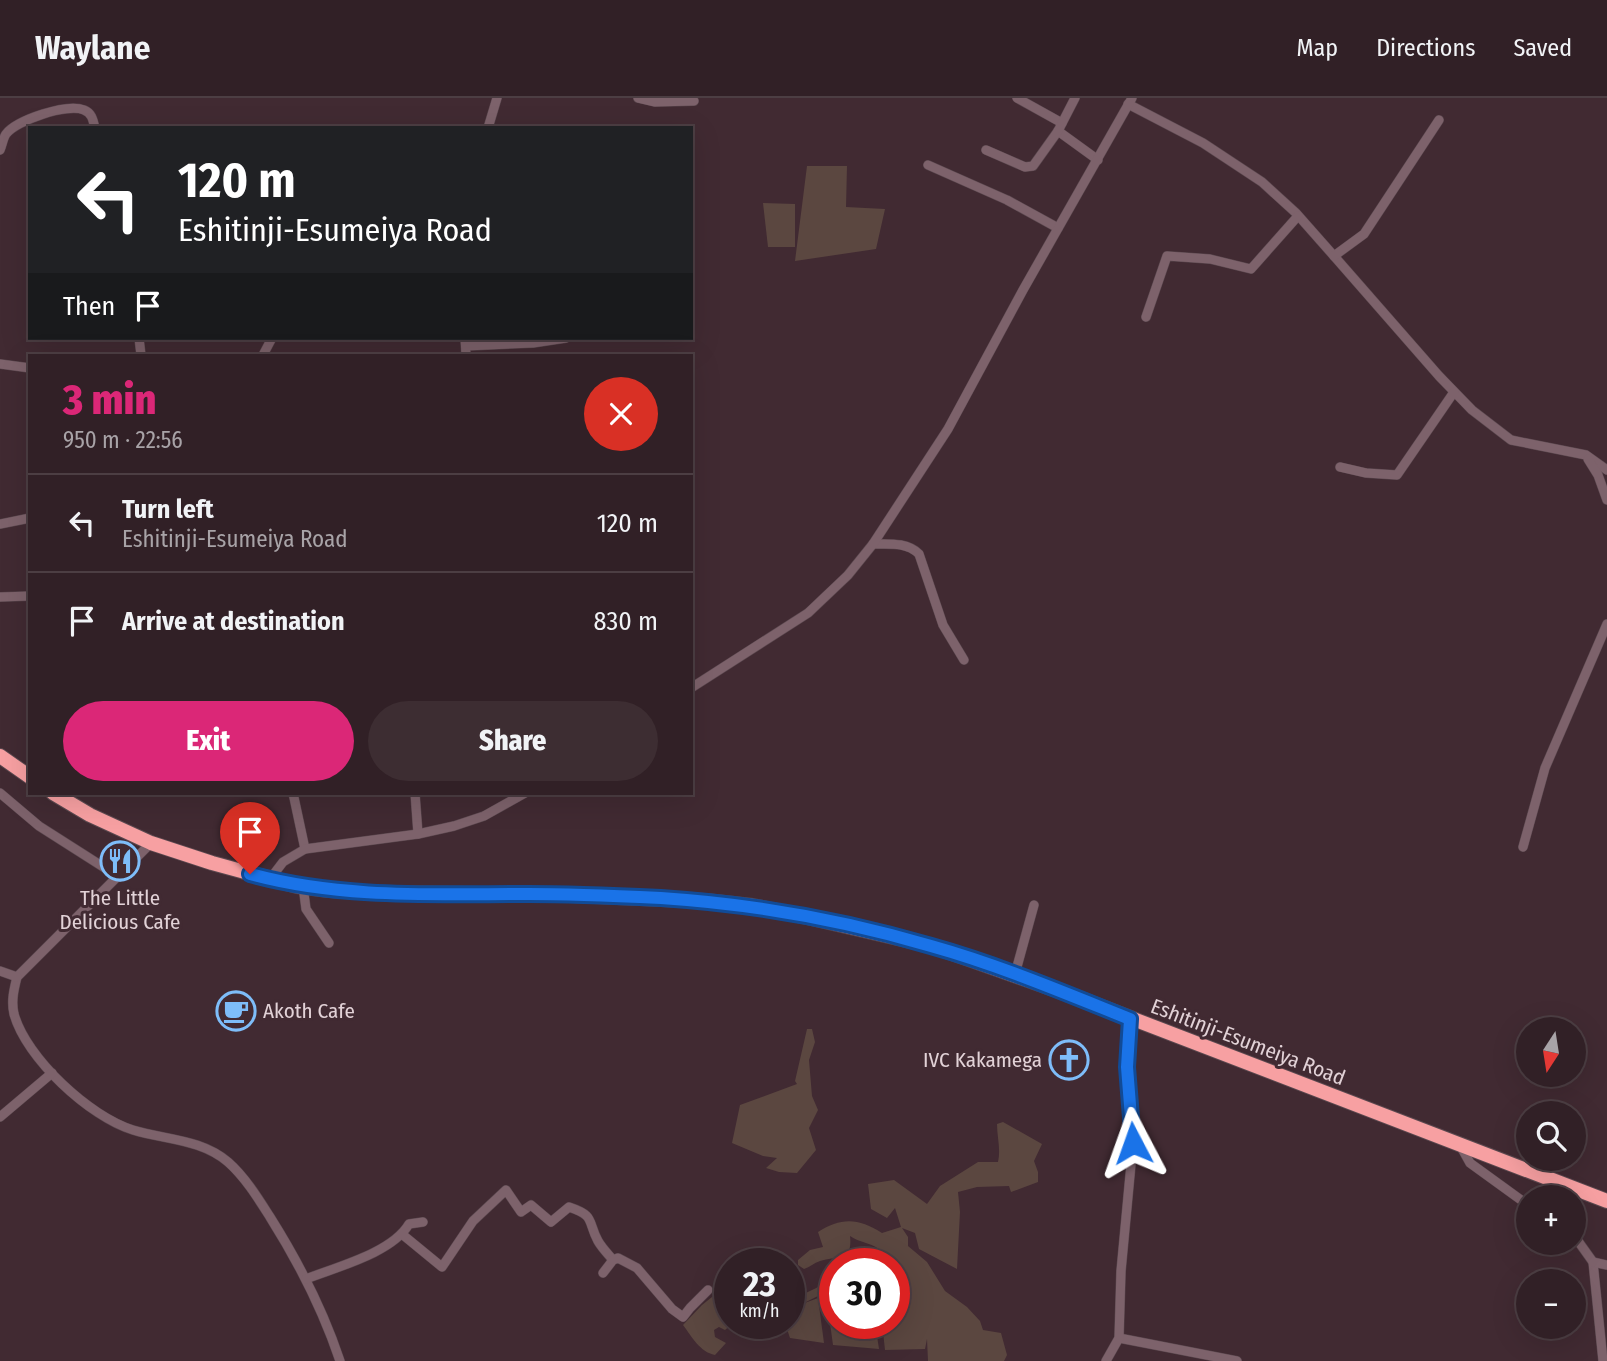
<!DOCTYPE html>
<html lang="en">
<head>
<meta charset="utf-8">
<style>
  :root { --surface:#312026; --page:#3d2d32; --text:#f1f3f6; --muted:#a8a3a7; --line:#4c3e43; --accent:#db2777 }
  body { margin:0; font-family:"Fira Sans Condensed",sans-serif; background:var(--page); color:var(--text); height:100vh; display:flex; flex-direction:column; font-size:26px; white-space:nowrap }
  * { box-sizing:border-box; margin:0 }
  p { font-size:23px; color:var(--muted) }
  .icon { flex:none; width:38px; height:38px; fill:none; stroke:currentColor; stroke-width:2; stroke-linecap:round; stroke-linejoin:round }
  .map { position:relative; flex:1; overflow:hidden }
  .drawer { position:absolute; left:28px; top:256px; width:665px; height:441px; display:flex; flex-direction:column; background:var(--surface); border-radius:0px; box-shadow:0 7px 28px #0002,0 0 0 2px var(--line) }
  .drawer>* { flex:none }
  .top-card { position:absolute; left:28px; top:28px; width:665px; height:214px; border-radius:0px; box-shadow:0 7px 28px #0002,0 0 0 2px var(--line); background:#202124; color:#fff; overflow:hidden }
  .needle { width:46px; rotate:192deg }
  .controls { position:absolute; left:1516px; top:919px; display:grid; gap:14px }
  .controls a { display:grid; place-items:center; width:70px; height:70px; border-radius:50%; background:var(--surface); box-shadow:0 7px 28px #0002,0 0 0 2px var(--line); font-size:35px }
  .speed { position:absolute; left:714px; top:1150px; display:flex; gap:14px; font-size:35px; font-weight:700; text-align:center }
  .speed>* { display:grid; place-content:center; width:91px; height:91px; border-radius:50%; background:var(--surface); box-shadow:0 7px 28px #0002,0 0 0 2px var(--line); line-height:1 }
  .speed small { font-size:18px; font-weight:400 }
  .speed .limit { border:10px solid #d22; background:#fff; color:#111 }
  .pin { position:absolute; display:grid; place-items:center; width:60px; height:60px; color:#fff; margin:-72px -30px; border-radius:50% 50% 50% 0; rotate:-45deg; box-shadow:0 0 7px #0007 }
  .pin .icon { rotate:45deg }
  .me { position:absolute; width:77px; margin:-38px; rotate:356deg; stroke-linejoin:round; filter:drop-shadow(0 0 5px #0008) }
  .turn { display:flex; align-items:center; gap:24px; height:147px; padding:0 35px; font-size:32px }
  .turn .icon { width:91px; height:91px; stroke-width:2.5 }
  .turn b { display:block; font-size:49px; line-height:60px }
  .then { display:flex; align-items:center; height:66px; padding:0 35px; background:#0003; gap:14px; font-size:26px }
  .round { display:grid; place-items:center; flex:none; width:74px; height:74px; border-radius:37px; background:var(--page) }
  .head { display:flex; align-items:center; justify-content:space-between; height:119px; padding:0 35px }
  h1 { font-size:42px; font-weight:800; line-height:52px; color:var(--accent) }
  .button { display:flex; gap:14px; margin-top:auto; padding:14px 35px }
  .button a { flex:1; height:80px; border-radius:42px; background:var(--accent); color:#fff; font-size:28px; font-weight:800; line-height:80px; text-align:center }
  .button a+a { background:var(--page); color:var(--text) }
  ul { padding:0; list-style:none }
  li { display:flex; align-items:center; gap:21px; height:98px; padding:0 35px; border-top:2px solid var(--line) }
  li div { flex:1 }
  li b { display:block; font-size:26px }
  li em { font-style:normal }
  header { display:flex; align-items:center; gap:42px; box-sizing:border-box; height:98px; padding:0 35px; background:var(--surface); border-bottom:2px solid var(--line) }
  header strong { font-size:33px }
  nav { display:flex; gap:38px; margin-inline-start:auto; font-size:24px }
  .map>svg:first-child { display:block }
  .green { fill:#5b4740 }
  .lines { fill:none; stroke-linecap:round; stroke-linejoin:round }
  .minor-casing { stroke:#5b484f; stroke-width:10 }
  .highway-casing { stroke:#5b484f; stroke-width:16 }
  .minor { stroke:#7d626b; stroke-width:9 }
  .highway { stroke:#f7a0a2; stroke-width:14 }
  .route-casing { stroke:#114b97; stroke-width:18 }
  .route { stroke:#1a73e8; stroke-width:12 }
  .labels { text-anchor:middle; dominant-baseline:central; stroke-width:6; stroke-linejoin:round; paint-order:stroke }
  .poi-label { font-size:21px; fill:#e2d2d7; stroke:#412a32 }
  .street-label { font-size:21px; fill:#e2d2d7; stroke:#412a32 }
</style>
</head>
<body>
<header>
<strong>Waylane</strong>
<nav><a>Map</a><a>Directions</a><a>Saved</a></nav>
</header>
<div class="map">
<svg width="1607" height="1263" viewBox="0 0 1607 1263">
  <rect width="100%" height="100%" fill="#412a32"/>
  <!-- green -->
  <g class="green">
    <polygon points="807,68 847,68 846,109 885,111 876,151 795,163"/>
    <polygon points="763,105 795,106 795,149 768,149"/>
    <polygon points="807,931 812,931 815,944 809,962 812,998 818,1012 809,1030 816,1052 797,1075 779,1074 766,1070 777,1060 763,1058 732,1045 740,1007 797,986 795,983"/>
    <path d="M1003,1024l39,22 -8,17 4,11v10l-27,10 -2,-6 -32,1 -19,5 2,20 -3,57 -38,-20 -4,-16 -13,-5 6,9v9l19,16 18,29 22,16 13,14 3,9 18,3 6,22 -3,6h-76l-1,-22 -2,10 -40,1 -3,-27h12v-59l-8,-1 -8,-6 -7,6h-12l20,-14c-10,-7 -19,-6 -29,-13 3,25 -12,20 -30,25 -6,2 -10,6 -16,8l-6,-4v-5l12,-10 13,-3 -5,-15c23,-15 41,-14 64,1l19,-6 -6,-19 -8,10 -16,-9 -3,-25 26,-4 33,24 13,-18 38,-24h20c3,-13 -1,-25 -1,-38z"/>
    <polygon points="835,1181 835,1225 875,1225 879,1251 833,1247 826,1196 828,1193 802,1206 818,1200 824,1245 790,1240 785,1225 789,1225 789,1203"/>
    <path d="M717,1195l13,18v12h3l-8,7 -6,-3 -5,3 1,7 11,6 -11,12c-15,-3 -23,-18 -32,-30l19,-20z"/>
  </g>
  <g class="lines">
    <!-- minor casing -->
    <g class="minor-casing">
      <g id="minor">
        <polyline points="638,0 655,4 694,3"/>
        <polyline points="1017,0 1062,25"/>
        <polyline points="1128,6 1203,45 1262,84 1296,115 1334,158 1439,278 1472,312 1511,342 1586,357 1607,372"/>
        <polyline points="488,30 497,0"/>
        <polyline points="1058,33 1098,62"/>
        <path d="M0,52c2,-4 3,-12 6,-16 11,-14 61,-31 78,-24 8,3 9,10 11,18"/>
        <polyline points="986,52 1025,69 1033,68 1058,33 1075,0"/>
        <polyline points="928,67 1007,102 1058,130"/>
        <polyline points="1334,158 1364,136 1439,22"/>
        <polyline points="1146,219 1167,158 1210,161 1251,171 1298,118"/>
        <polyline points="139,240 141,257"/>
        <polyline points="465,240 466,257"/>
        <polyline points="466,248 533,245 566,240"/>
        <polyline points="263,257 272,240"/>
        <polyline points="0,266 30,270"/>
        <polyline points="1588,361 1598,377 1607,402"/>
        <polyline points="1340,369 1366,375 1397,377 1454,294"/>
        <polyline points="0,426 30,420"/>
        <path d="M873,446c17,0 34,-2 46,10l24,71 21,35"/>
        <polyline points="0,499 30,498"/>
        <polyline points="691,590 808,515 848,477 873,446 948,331 1023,192 1132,0"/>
        <polyline points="0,695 39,728 119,779"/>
        <polyline points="293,695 305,751"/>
        <polyline points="415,695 418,736"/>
        <path d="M151,745l-134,134c-3,12 -6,24 -3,37 12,44 76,103 119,116 33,10 68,9 95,32 17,15 30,36 42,55 29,46 53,93 70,144"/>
        <polyline points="1523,749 1545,670 1607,526"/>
        <polyline points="270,781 283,764 305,751 418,736 454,728 484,718 525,695"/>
        <polyline points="303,788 306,811 329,845"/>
        <polyline points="0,873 17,879"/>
        <polyline points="1015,876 1034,807"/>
        <polyline points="0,1019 52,975"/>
        <polyline points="1460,1047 1470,1065 1528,1107"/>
        <polyline points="1573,1136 1593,1164 1603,1263"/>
        <path d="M403,1137l39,32 31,-46 33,-31 15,22 10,-7 20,17 18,-15c27,9 18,14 29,34 4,7 10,13 15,19"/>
        <polyline points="1593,1164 1607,1167"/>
        <polyline points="603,1175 613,1162 618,1160 637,1170 672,1211 683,1219 690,1210 708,1192"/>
        <path d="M306,1181c30,-12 86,-26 103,-55l14,-2"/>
        <polyline points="1119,1240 1237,1263"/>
        <polyline points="1106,1263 1119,1240 1121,1173 1133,1045 1127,969 1130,921"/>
      </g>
    </g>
    <!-- highway casing -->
    <g class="highway-casing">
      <g id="highway">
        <polyline points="0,658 30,679"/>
        <polyline points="53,695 90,717 151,745 212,765 297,788 328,792 380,795 572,797 706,803 753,808 807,819 932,848 1076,899 1607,1103"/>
      </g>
    </g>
    <!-- minor -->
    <use href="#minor" class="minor"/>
    <!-- highway -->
    <use href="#highway" class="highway"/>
  </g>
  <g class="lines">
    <!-- route casing -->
    <g class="route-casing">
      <path id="route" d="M250,776c91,25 185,20 279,20 44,0 88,2 132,4 92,6 182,22 270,48 68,19 134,47 199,73l-3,48 6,76"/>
    </g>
    <!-- route -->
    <use href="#route" class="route"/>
  </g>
  <!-- icons -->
  <defs>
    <g id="restaurant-ring" transform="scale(2.0125)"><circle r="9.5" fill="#412a32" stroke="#7ebdf9" stroke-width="1.5"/><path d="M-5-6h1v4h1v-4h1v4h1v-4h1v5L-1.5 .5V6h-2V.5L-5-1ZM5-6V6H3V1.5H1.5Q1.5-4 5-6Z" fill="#7ebdf9"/></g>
    <g id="cafe-ring" transform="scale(2.0125)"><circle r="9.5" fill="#412a32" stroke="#7ebdf9" stroke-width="1.5"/><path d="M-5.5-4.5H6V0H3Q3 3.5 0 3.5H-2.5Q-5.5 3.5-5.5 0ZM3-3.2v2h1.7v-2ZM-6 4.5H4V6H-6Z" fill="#7ebdf9"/></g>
    <g id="church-ring" transform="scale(2.0125)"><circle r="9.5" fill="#412a32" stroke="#7ebdf9" stroke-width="1.5"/><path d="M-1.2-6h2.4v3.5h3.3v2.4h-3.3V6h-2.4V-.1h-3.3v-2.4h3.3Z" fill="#7ebdf9"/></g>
  </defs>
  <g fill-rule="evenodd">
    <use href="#restaurant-ring" x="120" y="763"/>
    <use href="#cafe-ring" x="236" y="913"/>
    <use href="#church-ring" x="1069" y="962"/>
  </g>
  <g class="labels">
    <!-- poi labels -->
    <g class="poi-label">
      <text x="120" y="800">The Little<tspan x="120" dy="24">Delicious Cafe</tspan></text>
      <text x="263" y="913" text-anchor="start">Akoth Cafe</text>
      <text x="1042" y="962" text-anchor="end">IVC Kakamega</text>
    </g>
    <!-- street labels -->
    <g class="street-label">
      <text transform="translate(1248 944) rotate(21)">Eshitinji-Esumeiya Road</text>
    </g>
  </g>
</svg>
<div class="controls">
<a><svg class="needle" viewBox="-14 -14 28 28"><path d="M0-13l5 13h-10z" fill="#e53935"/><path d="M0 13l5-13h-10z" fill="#a8a3a7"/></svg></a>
<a><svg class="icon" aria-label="search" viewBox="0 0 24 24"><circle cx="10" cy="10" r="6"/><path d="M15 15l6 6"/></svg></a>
<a>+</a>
<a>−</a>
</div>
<div class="speed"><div>23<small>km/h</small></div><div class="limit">30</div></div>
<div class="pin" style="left:250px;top:776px;background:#d93025"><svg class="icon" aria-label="arrive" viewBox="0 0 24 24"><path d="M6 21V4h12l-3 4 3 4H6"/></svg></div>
<svg class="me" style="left:1133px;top:1045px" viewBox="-20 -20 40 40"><path d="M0-17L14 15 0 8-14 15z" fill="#1a73e8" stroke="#fff" stroke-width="4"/></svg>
<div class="top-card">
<div class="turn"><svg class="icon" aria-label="left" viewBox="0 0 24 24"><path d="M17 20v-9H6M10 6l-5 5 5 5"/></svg><div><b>120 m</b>Eshitinji-Esumeiya Road</div></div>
<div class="then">Then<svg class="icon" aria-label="arrive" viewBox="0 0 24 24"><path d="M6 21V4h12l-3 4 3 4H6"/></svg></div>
</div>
<section class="drawer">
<div class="head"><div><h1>3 min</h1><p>950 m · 22:56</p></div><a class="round" style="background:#d93025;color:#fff"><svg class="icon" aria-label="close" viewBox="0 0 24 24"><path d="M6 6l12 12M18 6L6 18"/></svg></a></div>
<ul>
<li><svg class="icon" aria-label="left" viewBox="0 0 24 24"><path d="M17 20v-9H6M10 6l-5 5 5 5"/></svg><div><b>Turn left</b><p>Eshitinji-Esumeiya Road</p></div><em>120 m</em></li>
<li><svg class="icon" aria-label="arrive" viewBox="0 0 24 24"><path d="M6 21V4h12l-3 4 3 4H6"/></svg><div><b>Arrive at destination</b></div><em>830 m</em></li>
</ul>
<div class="button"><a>Exit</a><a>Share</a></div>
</section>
</div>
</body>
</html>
